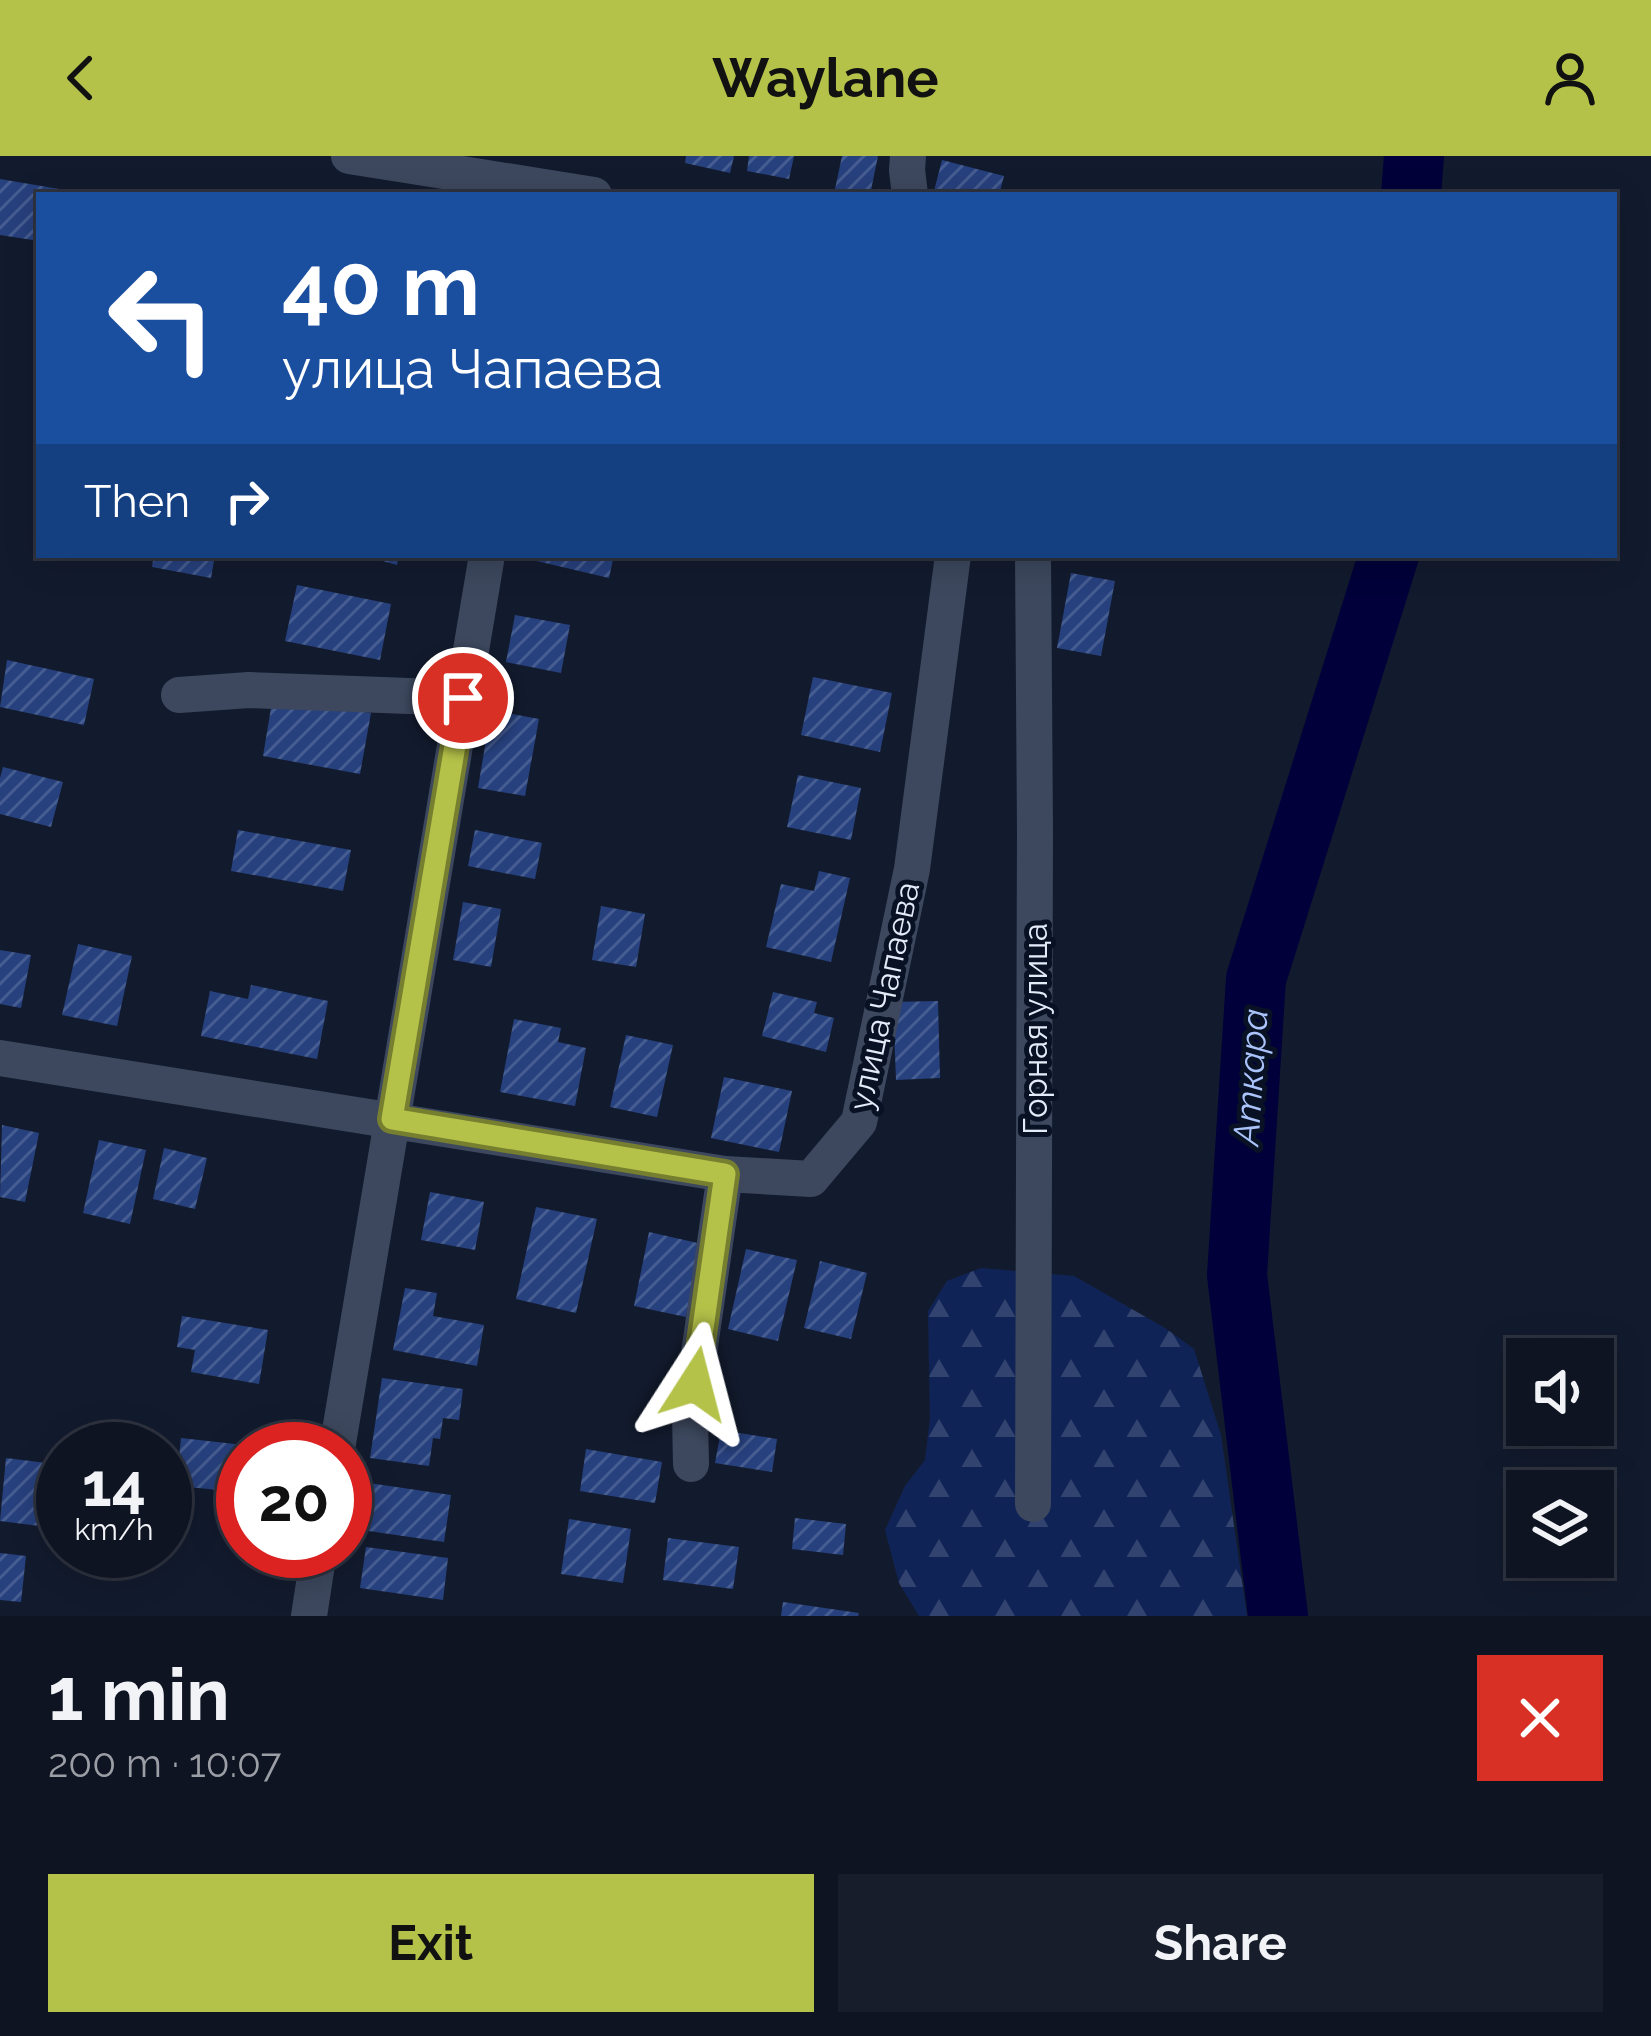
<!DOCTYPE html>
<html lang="en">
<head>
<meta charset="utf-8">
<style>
  :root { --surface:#0e1422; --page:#171d2a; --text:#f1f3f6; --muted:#9b9ea5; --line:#2e3340; --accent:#b5c249 }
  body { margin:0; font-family:Raleway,sans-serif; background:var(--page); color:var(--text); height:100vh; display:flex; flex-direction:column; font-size:45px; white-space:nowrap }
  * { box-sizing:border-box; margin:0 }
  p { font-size:39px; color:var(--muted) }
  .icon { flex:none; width:66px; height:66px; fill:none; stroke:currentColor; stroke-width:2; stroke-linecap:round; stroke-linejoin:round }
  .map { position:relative; height:1460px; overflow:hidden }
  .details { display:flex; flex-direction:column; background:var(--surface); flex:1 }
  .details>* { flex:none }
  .top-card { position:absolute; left:36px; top:36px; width:1581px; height:366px; border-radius:0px; box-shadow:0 6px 30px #0003,0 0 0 3px var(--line); background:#1a4fa0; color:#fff; overflow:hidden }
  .buttons { position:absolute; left:1506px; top:1182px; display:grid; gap:24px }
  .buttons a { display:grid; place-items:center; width:108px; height:108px; border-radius:0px; background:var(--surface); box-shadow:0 6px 30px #0003,0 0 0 3px var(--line); font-size:60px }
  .speed { position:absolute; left:36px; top:1266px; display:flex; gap:24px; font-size:60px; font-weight:700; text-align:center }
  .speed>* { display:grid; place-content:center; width:156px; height:156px; border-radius:50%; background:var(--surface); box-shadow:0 6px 30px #0003,0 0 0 3px var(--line); line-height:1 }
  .speed small { font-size:30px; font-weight:400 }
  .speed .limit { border:18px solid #d22; background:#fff; color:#111 }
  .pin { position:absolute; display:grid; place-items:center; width:102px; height:102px; color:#fff; margin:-51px; border:6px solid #fff; border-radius:50%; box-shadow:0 3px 12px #0007 }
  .me { position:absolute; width:132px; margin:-66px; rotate:9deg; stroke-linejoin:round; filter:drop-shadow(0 0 9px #0008) }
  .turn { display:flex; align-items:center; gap:42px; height:252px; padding:0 48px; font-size:54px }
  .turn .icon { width:156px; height:156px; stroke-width:2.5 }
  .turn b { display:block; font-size:84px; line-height:102px }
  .then { display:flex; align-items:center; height:114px; padding:0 48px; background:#0003; gap:24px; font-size:45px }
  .round { display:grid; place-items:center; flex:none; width:126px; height:126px; border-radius:0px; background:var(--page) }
  .overview { display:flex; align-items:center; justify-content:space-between; height:204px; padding:0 48px }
  h1 { font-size:72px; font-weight:700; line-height:90px }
  .cta { display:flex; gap:24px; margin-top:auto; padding:24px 48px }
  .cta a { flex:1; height:138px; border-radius:0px; background:var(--accent); color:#111; font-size:48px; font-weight:700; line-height:138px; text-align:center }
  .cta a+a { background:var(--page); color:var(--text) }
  header { display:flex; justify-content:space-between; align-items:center; height:156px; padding:0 48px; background:var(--accent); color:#111; font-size:54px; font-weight:700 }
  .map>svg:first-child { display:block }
  .forest { fill:url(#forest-firs) }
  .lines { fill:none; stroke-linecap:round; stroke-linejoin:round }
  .river { stroke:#01003a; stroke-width:60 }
  .building { fill:url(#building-hatch) }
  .minor { stroke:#3d485e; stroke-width:36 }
  .route-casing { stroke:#767e2f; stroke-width:30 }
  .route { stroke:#b5c249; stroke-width:21 }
  .labels { text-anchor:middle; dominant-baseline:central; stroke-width:10; stroke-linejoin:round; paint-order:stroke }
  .street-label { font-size:33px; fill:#e3eaf8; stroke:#091224 }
  .water-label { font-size:36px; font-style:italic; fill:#aac4fb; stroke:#091224 }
</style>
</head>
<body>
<header><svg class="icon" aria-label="back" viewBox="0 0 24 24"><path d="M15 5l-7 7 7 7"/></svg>Waylane<svg class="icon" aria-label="person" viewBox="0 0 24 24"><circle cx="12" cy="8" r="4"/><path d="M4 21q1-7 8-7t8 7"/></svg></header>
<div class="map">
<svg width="1651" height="1460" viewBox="0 0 1651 1460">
  <defs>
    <pattern id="forest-firs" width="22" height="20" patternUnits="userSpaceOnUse" patternTransform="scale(3)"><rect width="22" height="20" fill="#0f2356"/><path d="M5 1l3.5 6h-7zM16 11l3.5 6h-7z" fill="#32436f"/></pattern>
    <pattern id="building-hatch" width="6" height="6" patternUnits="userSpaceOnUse" patternTransform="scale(3)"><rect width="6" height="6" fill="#27417e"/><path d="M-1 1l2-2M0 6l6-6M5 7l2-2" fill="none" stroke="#465d91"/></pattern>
  </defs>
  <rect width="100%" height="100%" fill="#121b2e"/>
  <!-- forest -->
  <polygon class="forest" points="981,1112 1074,1120 1165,1172 1194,1193 1221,1279 1247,1460 919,1460 899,1427 885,1374 905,1330 925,1304 930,1262 928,1155 947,1125"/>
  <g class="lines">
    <!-- river -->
    <g class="river">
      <polyline points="1411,39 1414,0"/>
      <polyline points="1278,1460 1237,1119 1256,823 1389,399"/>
    </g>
  </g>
  <!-- building -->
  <g class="building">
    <polygon points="686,0 734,0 730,17 685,7"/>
    <polygon points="749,0 794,0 789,23 747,15"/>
    <polygon points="842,0 878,0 870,39 835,33"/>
    <polygon points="942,4 1004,20 999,39 933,39"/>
    <polygon points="0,23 59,33 58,39 39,39 39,85 0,79"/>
    <polygon points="154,399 215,399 211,422 152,411"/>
    <polygon points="361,399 399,399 397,409"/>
    <polygon points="511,399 614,399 609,422"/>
    <polygon points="1071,417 1115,425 1101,500 1057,492"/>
    <polygon points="297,429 391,448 380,504 285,485"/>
    <polygon points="515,459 570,469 561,517 506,506"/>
    <polygon points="7,504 94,523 84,569 0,551"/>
    <polygon points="813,521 892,537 880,596 801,579"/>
    <polygon points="273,540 371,557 360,618 263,600"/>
    <polygon points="491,554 539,563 525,640 478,632"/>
    <polygon points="3,611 63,626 51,671 0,658 0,622"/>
    <polygon points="798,619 861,632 851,684 787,671"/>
    <polygon points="238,674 351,694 343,735 231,715"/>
    <polygon points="475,674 542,687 535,723 468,710"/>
    <polygon points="819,715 850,722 831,806 766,791 781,728 814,735"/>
    <polygon points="463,746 501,753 491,811 453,804"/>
    <polygon points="601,750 645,758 636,811 592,804"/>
    <polygon points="78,788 132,800 117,870 62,859"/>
    <polygon points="0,794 31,799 21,852 0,848"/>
    <polygon points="251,829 328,845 317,903 201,880 210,835 248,843"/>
    <polygon points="773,836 817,846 814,857 834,862 826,896 762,880"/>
    <polygon points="938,845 940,922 896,924 893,846"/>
    <polygon points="514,863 561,872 558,886 586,892 575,950 500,936"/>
    <polygon points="626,879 673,889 657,961 610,951"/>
    <polygon points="724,921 792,935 779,996 711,982"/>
    <polygon points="2,969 39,977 25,1046 0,1041"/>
    <polygon points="99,984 146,994 130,1068 83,1057"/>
    <polygon points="164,992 207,1002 195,1053 153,1043"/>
    <polygon points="430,1036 484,1046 475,1094 421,1084"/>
    <polygon points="536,1051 597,1063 576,1157 516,1143"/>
    <polygon points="649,1076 702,1088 686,1161 634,1150"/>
    <polygon points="746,1093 797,1104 778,1185 728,1173"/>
    <polygon points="820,1105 867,1117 851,1183 804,1172"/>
    <polygon points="405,1132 437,1137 433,1160 484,1169 477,1210 393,1194"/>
    <polygon points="182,1160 268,1174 259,1228 191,1216 195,1194 177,1191"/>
    <polygon points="382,1222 463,1233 459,1264 443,1262 440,1283 433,1282 429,1310 370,1302"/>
    <polygon points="721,1274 777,1283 772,1316 715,1307"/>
    <polygon points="181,1282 253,1290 253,1293 243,1293 241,1336 176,1330"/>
    <polygon points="586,1293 662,1306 655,1347 580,1335"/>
    <polygon points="6,1302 63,1309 63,1373 0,1365"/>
    <polygon points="362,1326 451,1339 444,1386 355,1373"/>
    <polygon points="795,1362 846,1368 843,1399 792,1393"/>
    <polygon points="569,1363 631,1373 623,1427 561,1418"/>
    <polygon points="668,1382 739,1391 733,1433 663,1424"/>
    <polygon points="366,1391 448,1402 443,1444 360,1432"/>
    <polygon points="0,1397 26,1400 21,1446 0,1444"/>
    <polygon points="783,1446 859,1457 858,1460 781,1460"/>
  </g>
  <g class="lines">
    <!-- minor -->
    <g class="minor">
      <polyline points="349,0 594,39"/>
      <polyline points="908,0 907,14 910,39"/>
      <polyline points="1033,399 1035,675 1033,1348"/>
      <polyline points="179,539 249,534 463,542"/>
      <polyline points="0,902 725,1018 811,1023 859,966 912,713 953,399"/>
      <polyline points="337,1293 487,399"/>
      <polyline points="691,1308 690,1259 725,1018"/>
      <polyline points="309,1460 319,1395"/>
    </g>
  </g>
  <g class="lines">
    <!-- route casing -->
    <g class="route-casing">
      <polyline id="route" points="463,542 392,963 725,1018 695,1228"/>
    </g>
    <!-- route -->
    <use href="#route" class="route"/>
  </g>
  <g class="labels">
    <!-- street labels -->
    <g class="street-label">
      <text transform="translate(884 840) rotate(-78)">улица Чапаева</text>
      <text transform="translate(1035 873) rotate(-90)">Горная улица</text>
    </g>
    <!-- water labels -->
    <g class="water-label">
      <text transform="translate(1250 921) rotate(-86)">Аткара</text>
    </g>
  </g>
</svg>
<div class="buttons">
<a><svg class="icon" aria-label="sound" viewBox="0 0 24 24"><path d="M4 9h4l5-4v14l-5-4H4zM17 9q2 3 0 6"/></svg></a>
<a><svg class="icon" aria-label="layers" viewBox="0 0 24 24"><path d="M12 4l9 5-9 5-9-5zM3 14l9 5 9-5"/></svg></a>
</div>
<div class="speed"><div>14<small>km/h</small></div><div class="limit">20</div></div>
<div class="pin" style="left:463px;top:542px;background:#d93025"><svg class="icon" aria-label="arrive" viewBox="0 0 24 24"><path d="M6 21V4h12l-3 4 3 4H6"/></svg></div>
<svg class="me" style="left:695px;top:1228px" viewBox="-20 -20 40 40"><path d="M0-17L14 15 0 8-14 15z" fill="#b5c249" stroke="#fff" stroke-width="4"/></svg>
<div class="top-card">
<div class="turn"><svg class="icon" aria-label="left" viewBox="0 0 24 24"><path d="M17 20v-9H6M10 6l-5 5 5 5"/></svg><div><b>40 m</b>улица Чапаева</div></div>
<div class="then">Then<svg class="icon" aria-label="right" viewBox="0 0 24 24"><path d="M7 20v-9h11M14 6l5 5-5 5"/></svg></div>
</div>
</div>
<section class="details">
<div class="overview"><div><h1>1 min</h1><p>200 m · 10:07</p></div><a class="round" style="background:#d93025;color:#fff"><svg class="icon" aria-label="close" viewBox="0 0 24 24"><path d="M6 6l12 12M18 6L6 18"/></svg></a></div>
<div class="cta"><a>Exit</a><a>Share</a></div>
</section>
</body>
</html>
